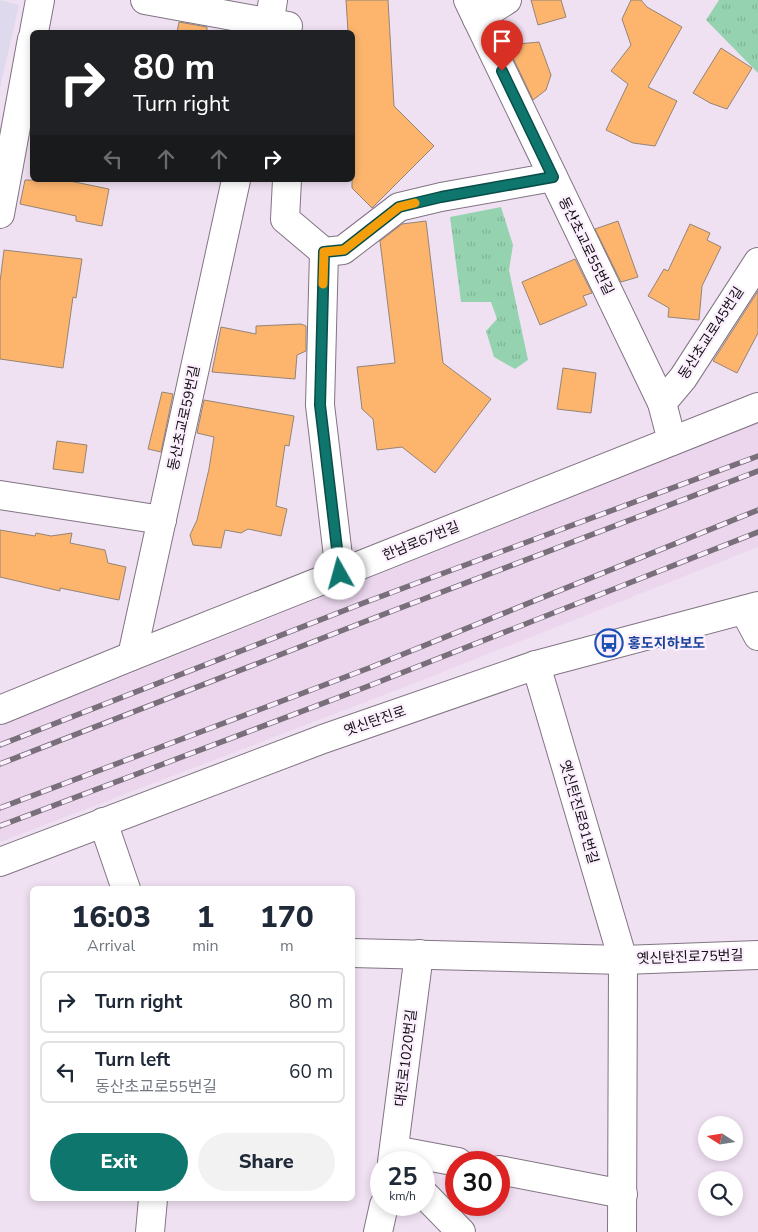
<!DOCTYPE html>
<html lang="en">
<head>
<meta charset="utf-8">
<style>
  :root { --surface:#fff; --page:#f2f2f3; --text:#1f2937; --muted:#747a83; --line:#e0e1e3; --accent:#0f766e }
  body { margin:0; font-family:"Nunito Sans","Noto Sans KR",sans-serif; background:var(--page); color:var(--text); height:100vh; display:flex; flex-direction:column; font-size:19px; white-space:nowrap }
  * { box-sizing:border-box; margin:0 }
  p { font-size:16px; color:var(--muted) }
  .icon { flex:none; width:28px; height:28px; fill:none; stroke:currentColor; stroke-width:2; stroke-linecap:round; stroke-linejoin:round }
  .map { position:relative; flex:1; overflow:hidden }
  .drawer { position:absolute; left:30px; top:886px; width:325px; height:315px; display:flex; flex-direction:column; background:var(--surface); border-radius:8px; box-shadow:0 2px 8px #0003 }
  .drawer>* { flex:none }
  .hud { position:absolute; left:30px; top:30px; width:325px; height:152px; border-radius:8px; box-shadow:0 2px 8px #0003; background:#202124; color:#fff; overflow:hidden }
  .needle { width:32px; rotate:282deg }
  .fabs { position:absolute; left:698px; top:1116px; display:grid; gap:10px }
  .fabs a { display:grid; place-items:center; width:45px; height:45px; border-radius:50%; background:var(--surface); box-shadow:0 2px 8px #0003; font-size:25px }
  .speed { position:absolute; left:370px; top:1151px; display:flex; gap:10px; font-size:25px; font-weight:700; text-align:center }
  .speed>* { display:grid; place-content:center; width:65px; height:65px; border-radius:50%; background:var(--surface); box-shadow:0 2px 8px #0003; line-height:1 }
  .speed small { font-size:12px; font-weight:400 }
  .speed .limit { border:8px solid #d22; background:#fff; color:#111 }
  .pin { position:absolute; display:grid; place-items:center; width:42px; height:42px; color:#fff; margin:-51px -21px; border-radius:50% 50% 50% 0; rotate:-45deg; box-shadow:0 0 5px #0007 }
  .pin .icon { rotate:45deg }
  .me { position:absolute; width:55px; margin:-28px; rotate:353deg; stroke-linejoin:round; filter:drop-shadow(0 0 4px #0008) }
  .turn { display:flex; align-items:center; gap:18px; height:105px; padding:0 20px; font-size:22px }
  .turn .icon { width:65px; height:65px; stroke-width:2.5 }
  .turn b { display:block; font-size:35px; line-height:42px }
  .lanes { display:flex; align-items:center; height:48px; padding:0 20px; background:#0003; justify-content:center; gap:25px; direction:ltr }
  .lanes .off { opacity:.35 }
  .eta { display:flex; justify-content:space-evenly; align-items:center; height:85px; text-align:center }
  .eta b { font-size:30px; font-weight:800; line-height:35px }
  .action { display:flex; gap:10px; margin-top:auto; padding:10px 20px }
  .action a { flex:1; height:58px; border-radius:30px; background:var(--accent); color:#fff; font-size:20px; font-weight:800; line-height:58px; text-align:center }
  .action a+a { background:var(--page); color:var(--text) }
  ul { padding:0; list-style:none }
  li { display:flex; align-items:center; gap:15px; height:62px; margin:0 10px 8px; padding:0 10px; border:2px solid var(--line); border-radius:8px }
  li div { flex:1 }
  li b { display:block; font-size:19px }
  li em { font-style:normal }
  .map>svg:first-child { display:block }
  .education { fill:#dfd9ee }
  .built { fill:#ebd6ee }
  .park { fill:url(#park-tufts) }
  .building { fill:#fdb56e; stroke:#948476 }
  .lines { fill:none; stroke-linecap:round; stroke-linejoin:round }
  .minor-casing { stroke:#817483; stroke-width:30 }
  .minor { stroke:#fff; stroke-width:28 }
  .rail-casing { stroke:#796f7a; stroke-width:5.5 }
  .rail { stroke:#fbeffd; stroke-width:4; stroke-dasharray:11; stroke-linecap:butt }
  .route-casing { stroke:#0a4d48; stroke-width:12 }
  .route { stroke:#0f766e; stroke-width:9 }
  .slow { stroke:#f59e0b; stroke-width:9 }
  .labels { text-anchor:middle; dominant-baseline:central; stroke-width:4.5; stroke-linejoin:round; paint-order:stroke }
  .street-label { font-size:14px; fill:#140f15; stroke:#fbeffd }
  .transit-label { font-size:14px; font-weight:bold; fill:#164399; stroke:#fbeffd; text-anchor:start }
</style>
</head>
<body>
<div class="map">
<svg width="758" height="1232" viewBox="0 0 758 1232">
  <defs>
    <pattern id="park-tufts" width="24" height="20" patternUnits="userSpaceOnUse" patternTransform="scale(1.25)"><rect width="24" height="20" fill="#95d3b0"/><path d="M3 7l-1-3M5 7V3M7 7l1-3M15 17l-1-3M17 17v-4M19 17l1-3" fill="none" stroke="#80b496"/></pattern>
  </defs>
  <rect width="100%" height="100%" fill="#f0e1f2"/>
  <!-- education -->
  <polygon class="education" points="0,0 19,5 0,88"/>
  <!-- built -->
  <polygon class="built" points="758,423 758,547 410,685 0,842 0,726"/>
  <!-- park -->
  <g class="park">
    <polygon points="719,0 758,0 758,73 706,20"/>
    <polygon points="501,207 513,245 509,270 528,360 515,369 494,357 486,331 497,319 491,302 461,302 450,217"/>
  </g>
  <!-- building -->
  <g class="building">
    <polygon points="346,0 388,0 394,106 434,146 372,208 352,188 352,32 348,32"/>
    <polygon points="531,0 561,0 566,17 538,25"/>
    <polygon points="631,0 641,0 647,7 682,27 648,87 677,101 655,146 633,143 606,130 628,84 611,71 631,45 622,19"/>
    <polygon points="179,22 207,27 207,32 177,32"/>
    <polygon points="539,42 551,75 546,90 533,100 507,45"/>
    <polygon points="721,48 752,68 727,109 710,103 693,93"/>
    <polygon points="25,180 65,180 109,189 102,226 76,221 76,216 20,204"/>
    <polygon points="426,221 443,363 491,399 435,473 402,447 377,450 373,419 362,409 357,367 395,363 380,241 402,224"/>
    <polygon points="618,221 638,277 621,282 595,229"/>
    <polygon points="690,224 710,233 707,240 721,247 702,286 699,320 668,317 669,308 648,296 664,269 668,271"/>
    <polygon points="4,250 82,259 76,298 73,297 63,368 0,359 0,282"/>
    <polygon points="575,259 592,293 583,296 587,305 540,325 522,282"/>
    <polygon points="758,291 758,333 737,373 713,361"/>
    <polygon points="301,324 306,326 306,351 297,355 295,379 212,372 221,327 256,334 256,326"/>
    <polygon points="563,368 596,373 591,413 557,409"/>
    <polygon points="162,392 173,394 161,452 148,449"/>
    <polygon points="204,400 294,416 289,446 285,445 276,506 287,509 281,536 248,529 241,533 225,530 221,548 193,545 190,535 197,520 209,469 214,437 197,433"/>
    <polygon points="57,441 87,445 83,473 53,469"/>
    <polygon points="0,530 35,536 36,533 51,536 72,533 70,543 105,550 108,563 126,567 119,600 60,588 60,591 0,577"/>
  </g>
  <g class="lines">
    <!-- minor casing -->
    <g class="minor-casing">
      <g id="minor">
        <polyline points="145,0 288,26"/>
        <polyline points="468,0 662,403 672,441"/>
        <polyline points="477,19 507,0"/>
        <polyline points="34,32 40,0"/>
        <polyline points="268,32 273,0"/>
        <polyline points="287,180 285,219 324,252 343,250 399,207 441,197 553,177"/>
        <polyline points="0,214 32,39"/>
        <polyline points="324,252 320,405 340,573"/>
        <polyline points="662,403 683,378 758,262"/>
        <polyline points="0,495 162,520"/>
        <polyline points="744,610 758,636"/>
        <polyline points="132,656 236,180"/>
        <polyline points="536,665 623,960 622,1232"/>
        <polyline points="0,710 132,656 758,407"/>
        <polyline points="103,822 126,889"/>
        <polyline points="0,862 323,739 536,665 758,606"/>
        <polyline points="352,953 623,960 758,955"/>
        <polyline points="394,1150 458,1162"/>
        <polyline points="392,1162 419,954"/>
        <polyline points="499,1170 623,1194"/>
        <polyline points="424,1194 461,1232"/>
        <polyline points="150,1232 153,1199"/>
        <polyline points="378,1232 384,1205"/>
      </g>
    </g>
    <!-- minor -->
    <use href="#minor" class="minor"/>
    <!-- rail casing -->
    <g class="rail-casing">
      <g id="rail">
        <polyline points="0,745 366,602 758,456"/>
        <polyline points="0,764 374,618 758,471"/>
        <polyline points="0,808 369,668 758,510"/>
        <polyline points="0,826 366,687 758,532"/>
      </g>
    </g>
    <!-- rail -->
    <use href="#rail" class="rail"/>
  </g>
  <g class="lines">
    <!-- route casing -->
    <g class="route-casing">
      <polyline id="route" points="340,574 320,405 324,252 344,250 399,207 441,197 553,177 502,71"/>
    </g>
    <!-- route -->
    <use href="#route" class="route"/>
    <!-- slow -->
    <polyline class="slow" points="323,284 324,252 344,250 399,207 415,203"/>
  </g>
  <!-- icons -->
  <defs>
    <g id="bus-ring" transform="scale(1.4375)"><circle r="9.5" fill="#fbeffd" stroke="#1a4fb4" stroke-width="1.5"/><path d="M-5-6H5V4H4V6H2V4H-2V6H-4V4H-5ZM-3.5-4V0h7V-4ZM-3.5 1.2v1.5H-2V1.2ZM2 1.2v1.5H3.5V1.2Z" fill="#1a4fb4"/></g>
  </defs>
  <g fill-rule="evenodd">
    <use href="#bus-ring" x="609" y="643"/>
  </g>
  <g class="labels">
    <!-- street labels -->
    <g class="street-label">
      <text transform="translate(586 246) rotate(64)">동산초교로55번길</text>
      <text transform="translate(711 333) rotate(-57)">동산초교로45번길</text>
      <text transform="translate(184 418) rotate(-78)">동산초교로59번길</text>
      <text transform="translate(421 541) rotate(-22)">한남로67번길</text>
      <text transform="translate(375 721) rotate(-19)">옛신탄진로</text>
      <text transform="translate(579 812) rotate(74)">옛신탄진로81번길</text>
      <text transform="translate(690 957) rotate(-2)">옛신탄진로75번길</text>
      <text transform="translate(406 1058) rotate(-83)">대전로1020번길</text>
    </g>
    <!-- transit labels -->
    <g class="transit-label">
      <text x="628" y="643">홍도지하보도</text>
    </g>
  </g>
</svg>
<div class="fabs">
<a><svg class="needle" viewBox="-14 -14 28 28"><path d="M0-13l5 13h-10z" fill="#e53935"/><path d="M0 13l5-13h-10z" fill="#747a83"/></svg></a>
<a><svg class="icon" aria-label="search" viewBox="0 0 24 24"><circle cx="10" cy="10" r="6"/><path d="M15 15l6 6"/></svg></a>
</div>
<div class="speed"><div>25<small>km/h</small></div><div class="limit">30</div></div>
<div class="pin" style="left:502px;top:71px;background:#d93025"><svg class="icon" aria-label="arrive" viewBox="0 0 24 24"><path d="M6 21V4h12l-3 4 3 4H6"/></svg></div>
<svg class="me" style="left:340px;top:574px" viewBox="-20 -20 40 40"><circle r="19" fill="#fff"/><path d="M0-13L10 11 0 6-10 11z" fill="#0f766e"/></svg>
<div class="hud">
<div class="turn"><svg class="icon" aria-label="right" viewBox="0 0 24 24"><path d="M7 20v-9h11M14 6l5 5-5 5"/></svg><div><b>80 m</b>Turn right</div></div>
<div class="lanes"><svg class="icon off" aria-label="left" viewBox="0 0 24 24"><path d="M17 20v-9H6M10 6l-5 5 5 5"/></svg><svg class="icon off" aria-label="ahead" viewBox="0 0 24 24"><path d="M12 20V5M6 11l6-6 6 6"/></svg><svg class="icon off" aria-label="ahead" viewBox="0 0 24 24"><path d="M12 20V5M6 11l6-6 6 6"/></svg><svg class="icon" aria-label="right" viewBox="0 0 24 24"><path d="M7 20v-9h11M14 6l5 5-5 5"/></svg></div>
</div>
<section class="drawer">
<div class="eta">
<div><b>16:03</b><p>Arrival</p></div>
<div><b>1</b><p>min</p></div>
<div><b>170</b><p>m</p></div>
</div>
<ul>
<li><svg class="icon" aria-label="right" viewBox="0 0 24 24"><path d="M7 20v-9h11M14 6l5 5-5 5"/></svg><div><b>Turn right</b></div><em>80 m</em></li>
<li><svg class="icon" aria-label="left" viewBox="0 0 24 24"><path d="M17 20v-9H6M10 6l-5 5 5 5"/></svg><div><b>Turn left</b><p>동산초교로55번길</p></div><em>60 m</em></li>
</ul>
<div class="action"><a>Exit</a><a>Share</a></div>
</section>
</div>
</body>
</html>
